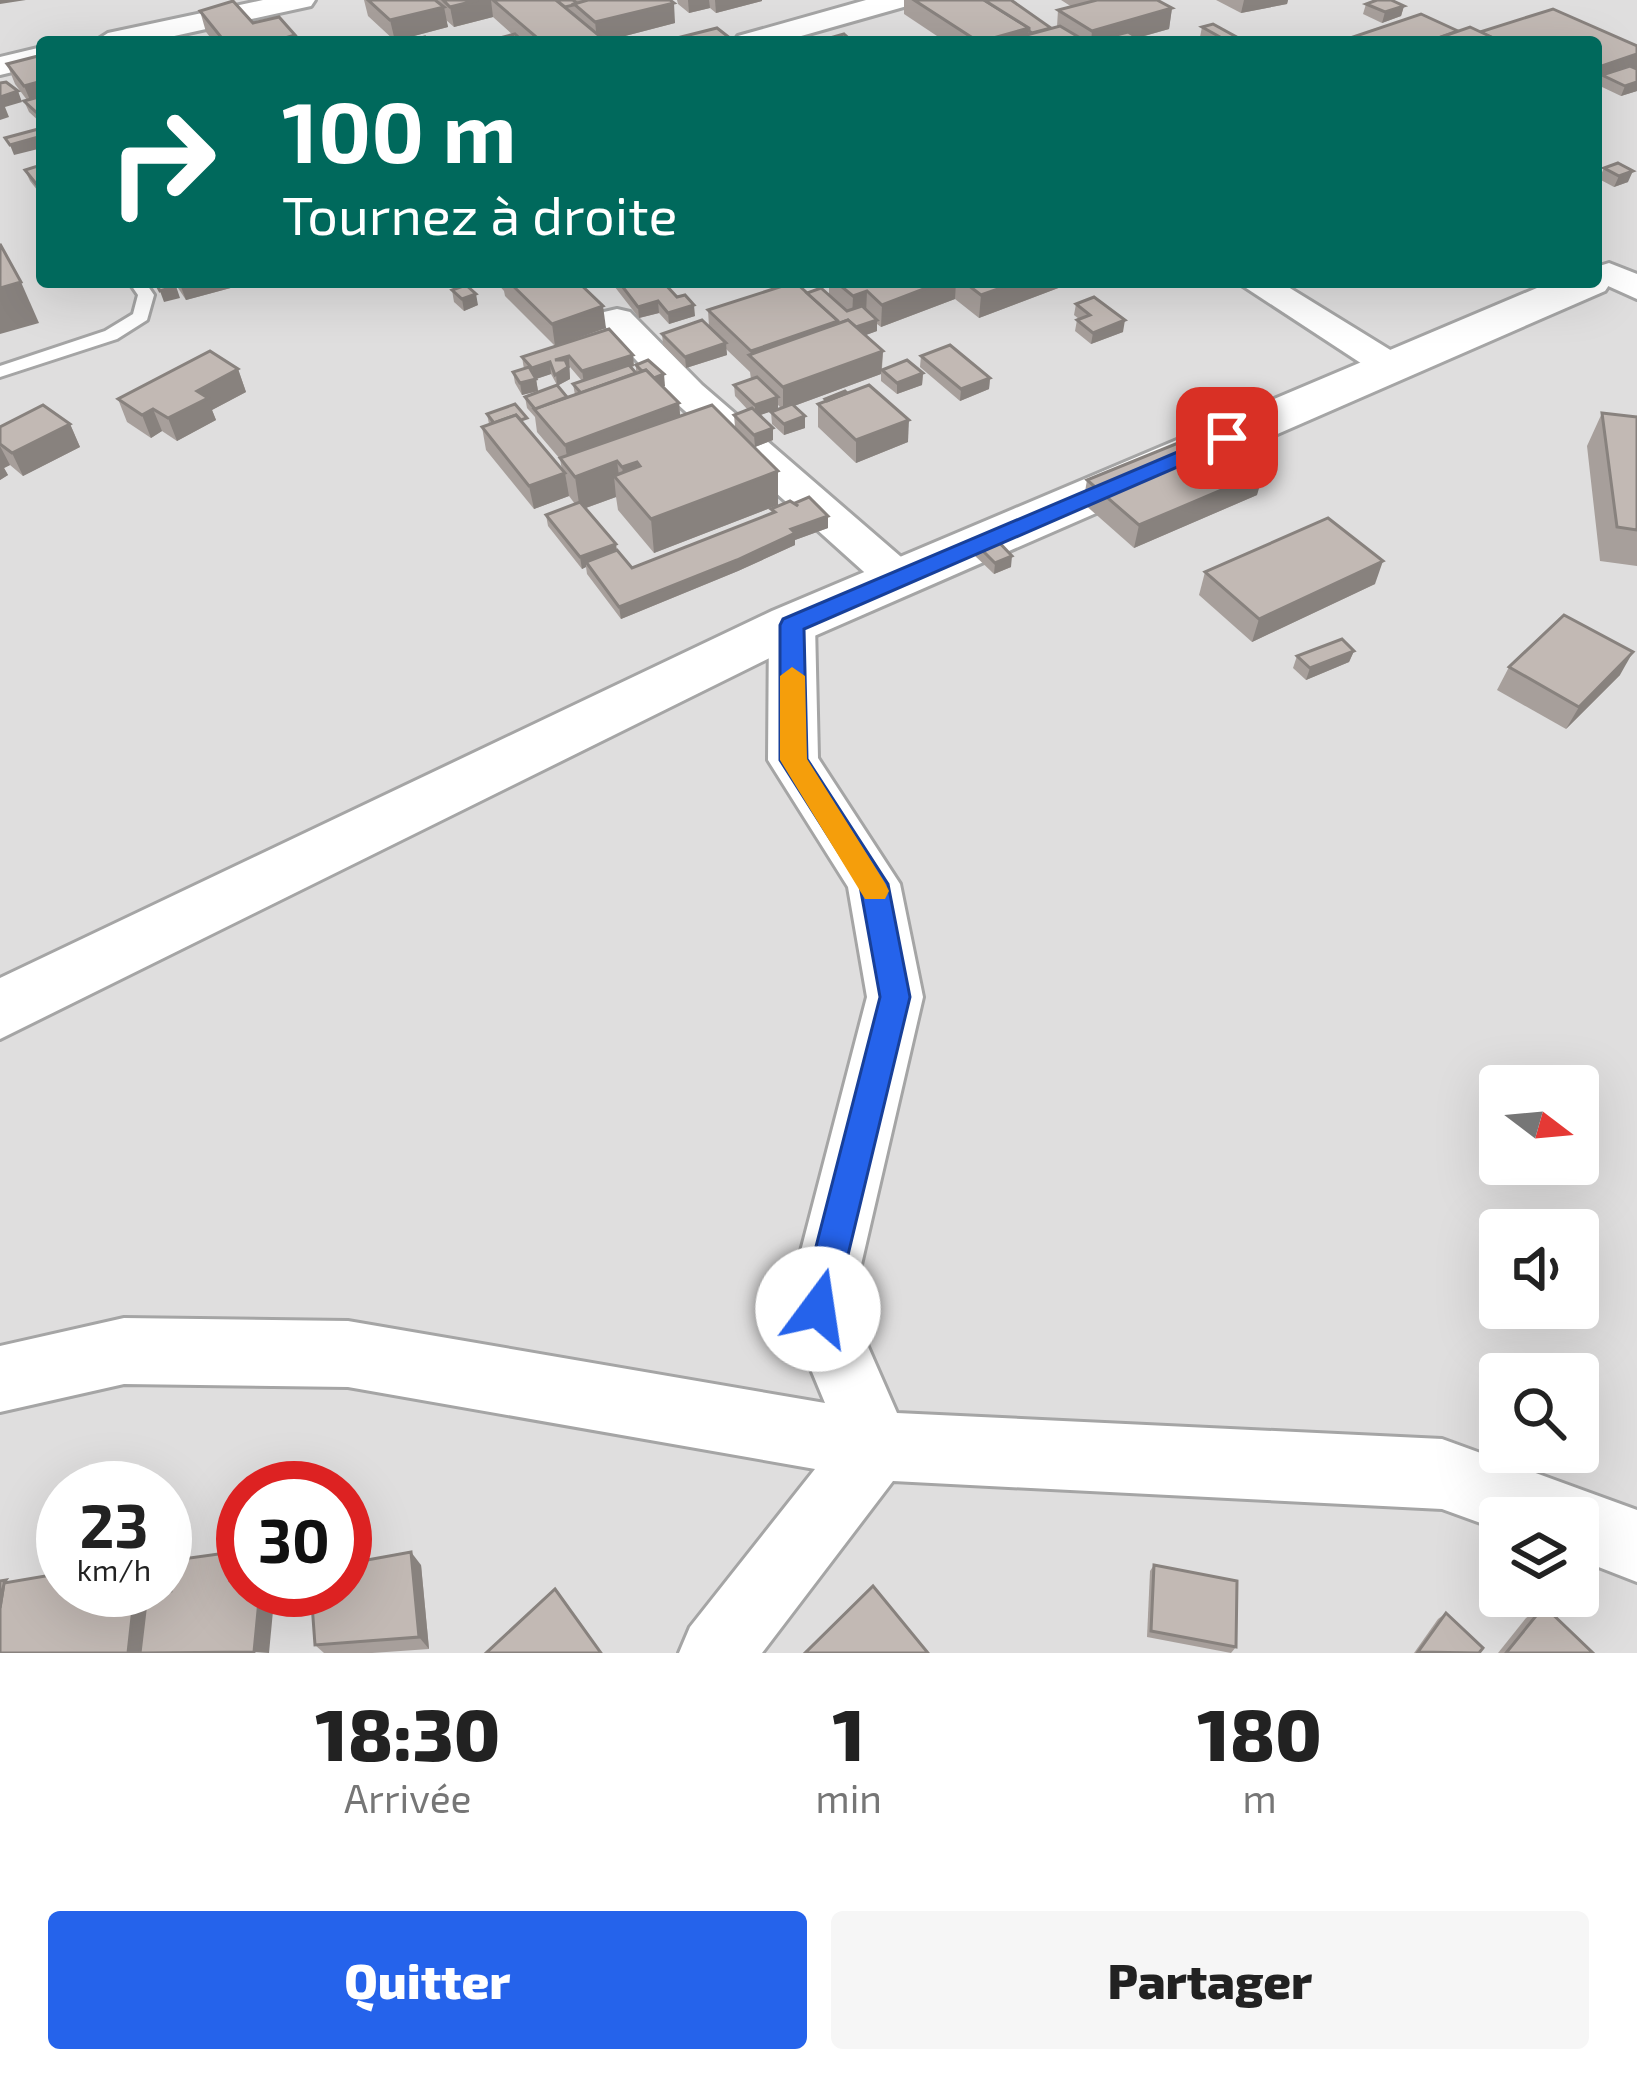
<!DOCTYPE html>
<html lang="fr">
<head>
<meta charset="utf-8">
<style>
  :root { --surface:#fff; --page:#f6f6f6; --text:#222; --muted:#767676; --accent:#2563eb }
  body { margin:0; font-family:"Exo 2",sans-serif; background:var(--page); color:var(--text); height:100vh; display:flex; flex-direction:column; font-size:45px; white-space:nowrap }
  * { box-sizing:border-box; margin:0 }
  p { font-size:39px; color:var(--muted) }
  .icon { flex:none; width:66px; height:66px; fill:none; stroke:currentColor; stroke-width:2; stroke-linecap:round; stroke-linejoin:round }
  .map { position:relative; height:1653px; overflow:hidden }
  .panel { display:flex; flex-direction:column; background:var(--surface); flex:1 }
  .panel>* { flex:none }
  .banner { position:absolute; left:36px; top:36px; width:1566px; height:252px; border-radius:12px; box-shadow:0 12px 48px #0002; background:#00695c; color:#fff; overflow:hidden }
  .needle { width:78px; rotate:106deg }
  .buttons { position:absolute; left:1479px; top:1065px; display:grid; gap:24px }
  .buttons a { display:grid; place-items:center; width:120px; height:120px; border-radius:12px; background:var(--surface); box-shadow:0 12px 48px #0002; font-size:60px }
  .speed { position:absolute; left:36px; top:1461px; display:flex; gap:24px; font-size:60px; font-weight:700; text-align:center }
  .speed>* { display:grid; place-content:center; width:156px; height:156px; border-radius:50%; background:var(--surface); box-shadow:0 12px 48px #0002; line-height:1 }
  .speed small { font-size:30px; font-weight:400 }
  .speed .limit { border:18px solid #d22; background:#fff; color:#111 }
  .pin { position:absolute; display:grid; place-items:center; width:102px; height:102px; color:#fff; margin:-51px; border-radius:24px; box-shadow:0 6px 18px #0006 }
  .me { position:absolute; width:132px; margin:-66px; rotate:14deg; stroke-linejoin:round; filter:drop-shadow(0 0 9px #0008) }
  .turn { display:flex; align-items:center; gap:42px; height:252px; padding:0 48px; font-size:54px }
  .turn .icon { width:156px; height:156px; stroke-width:2.5 }
  .turn b { display:block; font-size:84px; line-height:102px }
  .eta { display:flex; justify-content:space-evenly; align-items:center; height:204px; text-align:center }
  .eta b { font-size:72px; font-weight:800; line-height:84px }
  .primary-button { display:flex; gap:24px; margin-top:auto; padding:24px 48px }
  .primary-button a { flex:1; height:138px; border-radius:12px; background:var(--accent); color:#fff; font-size:48px; font-weight:800; line-height:138px; text-align:center }
  .primary-button a+a { background:var(--page); color:var(--text) }
  .map>svg:first-child { display:block }
  .residential { fill:#dfdede; fill-rule:evenodd }
  .lines { fill:none; stroke-linecap:round; stroke-linejoin:round }
  .service-casing { stroke:#a5a5a5; stroke-width:6 }
  .minor-casing { stroke:#a5a5a5; stroke-width:6 }
  .tertiary-casing { stroke:#a5a5a5; stroke-width:6 }
  .service { fill:#fff; fill-rule:evenodd }
  .minor { fill:#fff; fill-rule:evenodd }
  .tertiary { fill:#fff; fill-rule:evenodd }
  .wall { fill:#a79f9b; fill-rule:evenodd }
  .shaded-wall { fill:#88827e }
  .building { fill:#c2b9b4; stroke:#88827e; stroke-width:3 }
  .route { fill:#2563eb; stroke:#184099; stroke-width:3 }
  .slow { fill:#f59e0b }
</style>
</head>
<body>
<div class="map">
<svg width="1637" height="1653" viewBox="0 0 1637 1653">
  <rect width="100%" height="100%" fill="#f1ede8"/>
  <!-- residential -->
  <path class="residential" d="M0,0h1637v1653h-1637zM42,42h1554v240h-1554zM1500,1086h78v78h-78zM1500,1230h78v78h-78zM1500,1374h78v78h-78zM63,1488h102v102h-102zM243,1488h102v102h-102zM1500,1518h78v78h-78z"/>
  <g class="lines">
    <!-- service casing -->
    <g class="service-casing">
      <polygon id="service" points="129,282 145,282 154,295 147,320 117,339 0,377 0,366 105,331 133,314 138,295"/>
    </g>
    <!-- minor casing -->
    <g class="minor-casing">
      <g id="minor">
        <polygon points="263,0 315,0 311,6 147,42 94,42 108,33"/>
        <polygon points="866,0 911,0 907,6 780,42 734,42 738,36"/>
        <polygon points="42,47 42,65 0,75 0,57"/>
        <polygon points="1609,263 1637,274 1637,299 1597,281 1596,267"/>
        <polygon points="1237,282 1280,282 1405,359 1411,367 1405,375 1379,375"/>
        <polygon points="617,309 630,312 702,385 915,569 921,579 915,589 899,594 883,589 674,401 599,320 604,312"/>
        <polygon points="792,609 808,613 815,624 818,758 900,884 923,997 851,1308 897,1413 1442,1439 1637,1510 1637,1582 1578,1559 1578,1518 1500,1518 1500,1530 1442,1509 893,1481 762,1653 679,1653 690,1627 815,1469 348,1387 124,1384 0,1412 0,1346 124,1318 348,1321 825,1403 786,1309 867,997 848,887 768,760 769,624 776,613"/>
      </g>
    </g>
    <!-- tertiary casing -->
    <g class="tertiary-casing">
      <polygon id="tertiary" points="1596,271 1611,282 1605,291 812,637 0,1039 0,978 772,611 1551,282 1596,282"/>
    </g>
    <!-- service -->
    <use href="#service" class="service"/>
    <!-- minor -->
    <use href="#minor" class="minor"/>
    <!-- tertiary -->
    <use href="#tertiary" class="tertiary"/>
  </g>
  <!-- wall -->
  <g class="wall">
    <polygon points="364,0 670,0 675,23 602,42 492,42 492,40 513,35 493,17 454,27 446,20 448,27 395,41 368,16"/>
    <polygon points="677,0 762,0 762,1 716,13 710,8 689,13 678,4"/>
    <polygon points="904,0 1011,0 1051,28 1057,27 1058,10 1072,7 1061,0 1157,0 1172,8 1169,29 1138,38 1138,42 946,42 904,14"/>
    <polygon points="1216,0 1288,0 1287,4 1241,13"/>
    <polygon points="1366,4 1404,6 1401,16 1382,23 1363,14"/>
    <polygon points="1553,9 1637,46 1637,91 1621,96 1602,87 1599,96 1596,97 1596,42 1346,42 1347,39 1421,14 1458,31 1470,27 1480,32"/>
    <polygon points="200,11 295,35 297,42 214,42 206,32"/>
    <polygon points="1202,27 1242,42 1208,42 1200,37"/>
    <polygon points="42,55 42,122 40,122 29,112 24,101 27,100 15,84 7,64"/>
    <polygon points="42,167 42,196 30,181 25,170"/>
    <polygon points="1604,168 1628,182 1614,187 1599,179"/>
    <polygon points="174,282 236,282 238,286 186,300"/>
    <path d="M496,282h82l28,46 -39,14 67,24 -3,1 5,6v-8l29,21 -3,1 17,16 1,13 98,55v34l-124,48 -36,-43 -2,-13 -30,11 30,36 1,7 15,17 140,-55 -1,-4 57,19 -33,12v5l-57,26 -117,48 -34,-45 -1,-7 -4,2 -34,-43 -2,-11 29,-11 -6,-8 -35,13 -48,-59 -4,-23 7,-3 -2,-10 42,16 33,40 -2,-11 -23,-27 -2,-15 -8,-9 -2,-11 32,-12 -6,-11 -15,5 2,12 -16,4 -7,-12 -2,-11 11,-3 -2,-12 33,-11 -50,-50 -1,-5zM570,367l12,14 -9,3 2,11 -8,2 -10,-11 13,-7 -1,-11z"/>
    <polygon points="611,282 663,282 695,316 669,324 659,313 639,318"/>
    <polygon points="829,282 1062,282 1061,287 979,318 955,299 881,327 877,324 877,331 865,335 883,351 882,369 923,373 922,385 897,394 881,381 881,374 794,406 805,416 805,428 784,435 772,424 771,412 781,408 778,405 778,409 760,415 773,428 773,440 755,447 735,427 734,415 748,410 735,396 734,385 751,379 750,372 726,349 727,355 686,368 663,345 662,334 709,327 708,310 807,293 829,295"/>
    <polygon points="452,290 478,305 464,311 454,302"/>
    <polygon points="1076,304 1123,332 1091,344 1075,331 1077,320 1079,319 1074,315"/>
    <polygon points="921,356 990,378 989,389 960,401 920,367"/>
    <polygon points="238,369 246,392 212,410 216,420 177,441 162,431 151,438 127,422 118,399"/>
    <polygon points="825,399 908,442 856,463 818,427 818,404 825,402"/>
    <polygon points="1602,413 1636,417 1637,415 1637,566 1600,561 1587,446"/>
    <polygon points="70,424 80,447 23,476 10,465 4,468 8,475 0,480 0,427"/>
    <polygon points="1087,480 1257,495 1134,548 1083,503"/>
    <polygon points="974,542 1011,567 994,574 973,554"/>
    <polygon points="1205,572 1375,584 1252,642 1199,595"/>
    <polygon points="1354,651 1349,662 1306,680 1293,668 1297,656"/>
    <polygon points="1509,667 1620,675 1566,729 1497,690"/>
    <polygon points="421,1565 429,1649 372,1653 324,1653 315,1645"/>
    <polygon points="1154,1565 1236,1647 1231,1653 1147,1637 1150,1571"/>
    <polygon points="1544,1606 1593,1653 1498,1653 1526,1618"/>
    <polygon points="1446,1613 1479,1653 1414,1653 1438,1619"/>
  </g>
  <!-- shaded-wall -->
  <g class="shaded-wall">
    <polygon points="0,0 26,0 0,4"/>
    <polygon points="455,0 491,0 493,17 454,27 450,7"/>
    <polygon points="688,0 709,0 710,8 689,13"/>
    <polygon points="715,0 762,0 762,1 716,13"/>
    <polygon points="1244,0 1288,0 1287,4 1241,13"/>
    <polygon points="674,3 675,23 602,42 585,42 597,39 595,22"/>
    <polygon points="1404,6 1401,16 1382,23 1385,12"/>
    <polygon points="444,7 448,27 395,41 390,20"/>
    <polygon points="1172,8 1169,29 1122,42 1097,40 1096,42 1091,42 1092,31"/>
    <polygon points="1029,28 1028,42 980,42"/>
    <polygon points="1637,54 1637,71 1602,75 1598,85 1596,86 1596,68"/>
    <polygon points="42,81 42,104 33,107 24,86"/>
    <polygon points="1637,82 1637,91 1621,96 1625,86"/>
    <polygon points="18,91 22,102 5,107 9,117 0,120 0,96"/>
    <polygon points="42,136 42,148 14,155 10,145"/>
    <polygon points="1633,171 1628,182 1614,187 1619,176"/>
    <polygon points="21,282 39,323 0,334 0,288"/>
    <polygon points="179,282 236,282 238,286 186,300"/>
    <polygon points="942,282 956,282 955,299 881,327 882,305"/>
    <polygon points="1018,282 1062,282 1061,287 979,318 981,295"/>
    <polygon points="176,286 180,298 164,302 160,291"/>
    <polygon points="867,291 866,314 852,319 853,296"/>
    <polygon points="476,294 478,305 464,311 462,299"/>
    <polygon points="658,301 659,313 639,318 638,307"/>
    <polygon points="694,305 695,316 669,324 668,313"/>
    <polygon points="603,306 606,328 555,346 552,324"/>
    <polygon points="877,320 877,331 842,344 842,332"/>
    <polygon points="1125,320 1123,332 1091,344 1093,333"/>
    <polygon points="838,321 838,343 751,357 751,351"/>
    <polygon points="726,343 727,355 686,368 685,357"/>
    <polygon points="883,351 881,374 783,410 783,387"/>
    <polygon points="633,355 634,366 584,383 582,371"/>
    <polygon points="569,356 570,379 557,386 555,360"/>
    <polygon points="550,362 551,374 536,379 538,391 522,395 520,383 534,380 532,368"/>
    <polygon points="238,369 246,392 212,410 216,420 177,441 168,418 197,391"/>
    <polygon points="923,373 922,385 897,394 897,383"/>
    <polygon points="664,374 665,386 652,391 651,379"/>
    <polygon points="990,378 989,389 960,401 961,389"/>
    <polygon points="778,397 778,409 755,417 755,405"/>
    <polygon points="679,403 681,426 569,468 565,445"/>
    <polygon points="153,409 162,431 151,438 142,415"/>
    <polygon points="805,416 805,428 784,435 784,424"/>
    <polygon points="909,420 908,442 856,463 856,440"/>
    <polygon points="70,424 80,447 23,476 12,453"/>
    <polygon points="773,428 773,440 755,447 754,435"/>
    <polygon points="0,446 10,465 4,468 8,475 0,480"/>
    <polygon points="617,461 620,483 614,476 616,497 580,510 575,477"/>
    <polygon points="637,462 641,495 625,489 622,467"/>
    <polygon points="778,471 778,505 654,553 651,519"/>
    <polygon points="1264,472 1257,495 1134,548 1139,525"/>
    <polygon points="565,473 569,496 534,509 529,486"/>
    <polygon points="828,516 828,528 795,540 795,545 738,571 621,619 619,607 791,529"/>
    <polygon points="616,544 617,555 586,562 586,567 582,569 580,557"/>
    <polygon points="1012,556 1011,567 994,574 995,563"/>
    <polygon points="1383,561 1375,584 1252,642 1259,619"/>
    <polygon points="1354,651 1349,662 1306,680 1310,668"/>
    <polygon points="1633,652 1620,675 1566,729 1579,707"/>
    <polygon points="233,1552 243,1561 243,1590 230,1580"/>
    <polygon points="411,1552 421,1565 429,1649 419,1637"/>
    <polygon points="135,1590 154,1590 147,1653 128,1653"/>
    <polygon points="260,1590 275,1590 269,1653 254,1652"/>
  </g>
  <!-- building -->
  <g class="building">
    <polygon points="368,0 435,0 444,7 390,20"/>
    <polygon points="443,0 478,0 450,7"/>
    <polygon points="493,0 556,0 602,38 585,42 542,42"/>
    <polygon points="556,0 573,0 578,4 565,7"/>
    <polygon points="588,0 670,0 674,3 595,22 574,4"/>
    <polygon points="914,0 984,0 1029,28 979,42"/>
    <polygon points="984,0 1011,0 1051,28 1032,33 1029,31 1029,28"/>
    <polygon points="1097,0 1157,0 1172,8 1092,31 1058,10"/>
    <polygon points="1377,0 1391,0 1404,6 1385,12 1366,4"/>
    <polygon points="233,1 253,23 279,17 295,35 288,37 292,42 225,42 200,11"/>
    <polygon points="1553,9 1637,46 1637,54 1596,68 1596,42 1502,42 1480,32"/>
    <polygon points="1421,14 1458,31 1427,42 1353,42 1347,39"/>
    <polygon points="1213,24 1242,40 1229,42 1202,27"/>
    <polygon points="1060,26 1087,42 1001,42"/>
    <polygon points="1470,27 1502,42 1427,42"/>
    <polygon points="717,28 735,42 661,42"/>
    <polygon points="1128,32 1138,38 1124,42 1100,42 1097,40"/>
    <polygon points="515,34 524,42 494,42 492,40"/>
    <polygon points="844,34 853,42 816,42"/>
    <polygon points="425,37 430,42 405,42"/>
    <polygon points="42,55 42,81 24,86 7,64"/>
    <polygon points="1630,66 1637,69 1637,82 1625,86 1602,75"/>
    <polygon points="6,82 18,91 0,97 0,83"/>
    <polygon points="42,96 42,110 36,112 24,101"/>
    <polygon points="42,128 42,136 10,145 5,138"/>
    <polygon points="1618,163 1633,171 1619,176 1604,168"/>
    <polygon points="41,165 42,167 42,191 25,170"/>
    <polygon points="0,244 21,282 0,288"/>
    <polygon points="155,282 173,282 176,286 160,291"/>
    <polygon points="509,282 578,282 603,306 552,324"/>
    <polygon points="619,282 663,282 677,297 685,295 694,305 668,313 658,301 638,307"/>
    <polygon points="795,282 838,321 751,351 708,310"/>
    <polygon points="836,282 942,282 882,305 867,291 853,296"/>
    <polygon points="964,282 1018,282 981,295"/>
    <polygon points="466,285 476,294 462,299 452,290"/>
    <polygon points="821,288 847,311 862,306 877,320 856,327 848,320 838,324 838,321 807,293"/>
    <polygon points="1094,297 1125,320 1093,333 1077,320 1090,315 1076,304"/>
    <polygon points="702,320 726,343 685,357 662,334"/>
    <polygon points="848,320 883,351 783,387 749,355"/>
    <polygon points="609,329 633,355 582,371 569,356 555,360 565,360 568,367 555,375 550,362 532,368 522,357"/>
    <polygon points="950,345 990,378 961,389 921,356"/>
    <polygon points="210,351 238,369 197,391 208,398 168,418 153,409 142,415 118,399"/>
    <polygon points="648,360 664,374 654,378 646,370 642,371 636,365"/>
    <polygon points="907,360 923,373 897,383 882,370"/>
    <polygon points="629,365 636,373 581,393 573,384"/>
    <polygon points="529,367 536,379 520,383 513,372"/>
    <polygon points="646,370 679,403 565,445 534,409"/>
    <polygon points="757,377 778,397 755,405 734,385"/>
    <polygon points="557,385 567,397 535,409 525,397"/>
    <polygon points="869,385 909,420 856,440 818,404"/>
    <polygon points="845,391 847,393 827,401 825,399"/>
    <polygon points="515,404 527,418 521,420 516,415 494,423 487,414"/>
    <polygon points="792,404 805,416 784,424 771,412"/>
    <polygon points="43,405 70,424 12,453 0,444 0,427"/>
    <polygon points="712,405 778,471 651,519 614,476 640,466 637,462 622,467 617,461 575,477 560,458"/>
    <polygon points="752,408 773,428 754,435 734,415"/>
    <polygon points="1602,413 1637,417 1637,530 1617,527"/>
    <polygon points="516,415 565,473 529,486 482,427"/>
    <polygon points="1210,430 1264,472 1139,525 1087,480"/>
    <polygon points="809,497 828,516 791,529 795,533 737,560 619,607 586,562 617,550 632,568 775,512 771,509 790,501 798,506 795,503"/>
    <polygon points="580,502 616,544 580,557 546,515"/>
    <polygon points="1328,518 1383,561 1259,619 1205,572"/>
    <polygon points="992,535 1012,556 995,563 974,542"/>
    <polygon points="1564,615 1633,652 1579,707 1509,667"/>
    <polygon points="1342,639 1354,651 1310,668 1297,656"/>
    <polygon points="233,1552 230,1580 243,1578 243,1590 260,1590 254,1652 140,1653 147,1594 171,1591 175,1560"/>
    <polygon points="411,1552 419,1637 315,1645 311,1590 345,1590 345,1564"/>
    <polygon points="1154,1565 1237,1581 1236,1647 1151,1631"/>
    <polygon points="63,1573 63,1590 135,1590 128,1653 0,1653 0,1608 4,1583"/>
    <polygon points="6,1580 4,1583 0,1608 0,1581"/>
    <polygon points="873,1586 928,1653 805,1653"/>
    <polygon points="555,1589 601,1653 486,1653"/>
    <polygon points="1544,1606 1593,1653 1506,1653"/>
    <polygon points="1446,1613 1483,1648 1479,1653 1418,1652"/>
  </g>
  <!-- route -->
  <polygon class="route" points="1227,431 1238,438 1235,442 804,629 807,759 888,884 910,997 835,1309 830,1321 818,1326 805,1321 800,1309 880,997 860,886 780,760 780,625 783,619"/>
  <!-- slow -->
  <polygon class="slow" points="792,667 805,676 807,759 885,883 889,891 885,899 865,899 780,760 780,676"/>
</svg>
<div class="buttons">
<a><svg class="needle" viewBox="-14 -14 28 28"><path d="M0-13l5 13h-10z" fill="#e53935"/><path d="M0 13l5-13h-10z" fill="#767676"/></svg></a>
<a><svg class="icon" aria-label="sound" viewBox="0 0 24 24"><path d="M4 9h4l5-4v14l-5-4H4zM17 9q2 3 0 6"/></svg></a>
<a><svg class="icon" aria-label="search" viewBox="0 0 24 24"><circle cx="10" cy="10" r="6"/><path d="M15 15l6 6"/></svg></a>
<a><svg class="icon" aria-label="layers" viewBox="0 0 24 24"><path d="M12 4l9 5-9 5-9-5zM3 14l9 5 9-5"/></svg></a>
</div>
<div class="speed"><div>23<small>km/h</small></div><div class="limit">30</div></div>
<div class="pin" style="left:1227px;top:438px;background:#d93025"><svg class="icon" aria-label="arrive" viewBox="0 0 24 24"><path d="M6 21V4h12l-3 4 3 4H6"/></svg></div>
<svg class="me" style="left:818px;top:1309px" viewBox="-20 -20 40 40"><circle r="19" fill="#fff"/><path d="M0-13L10 11 0 6-10 11z" fill="#2563eb"/></svg>
<div class="banner">
<div class="turn"><svg class="icon" aria-label="right" viewBox="0 0 24 24"><path d="M7 20v-9h11M14 6l5 5-5 5"/></svg><div><b>100 m</b>Tournez à droite</div></div>
</div>
</div>
<section class="panel">
<div class="eta">
<div><b>18:30</b><p>Arrivée</p></div>
<div><b>1</b><p>min</p></div>
<div><b>180</b><p>m</p></div>
</div>
<div class="primary-button"><a>Quitter</a><a>Partager</a></div>
</section>
</body>
</html>
